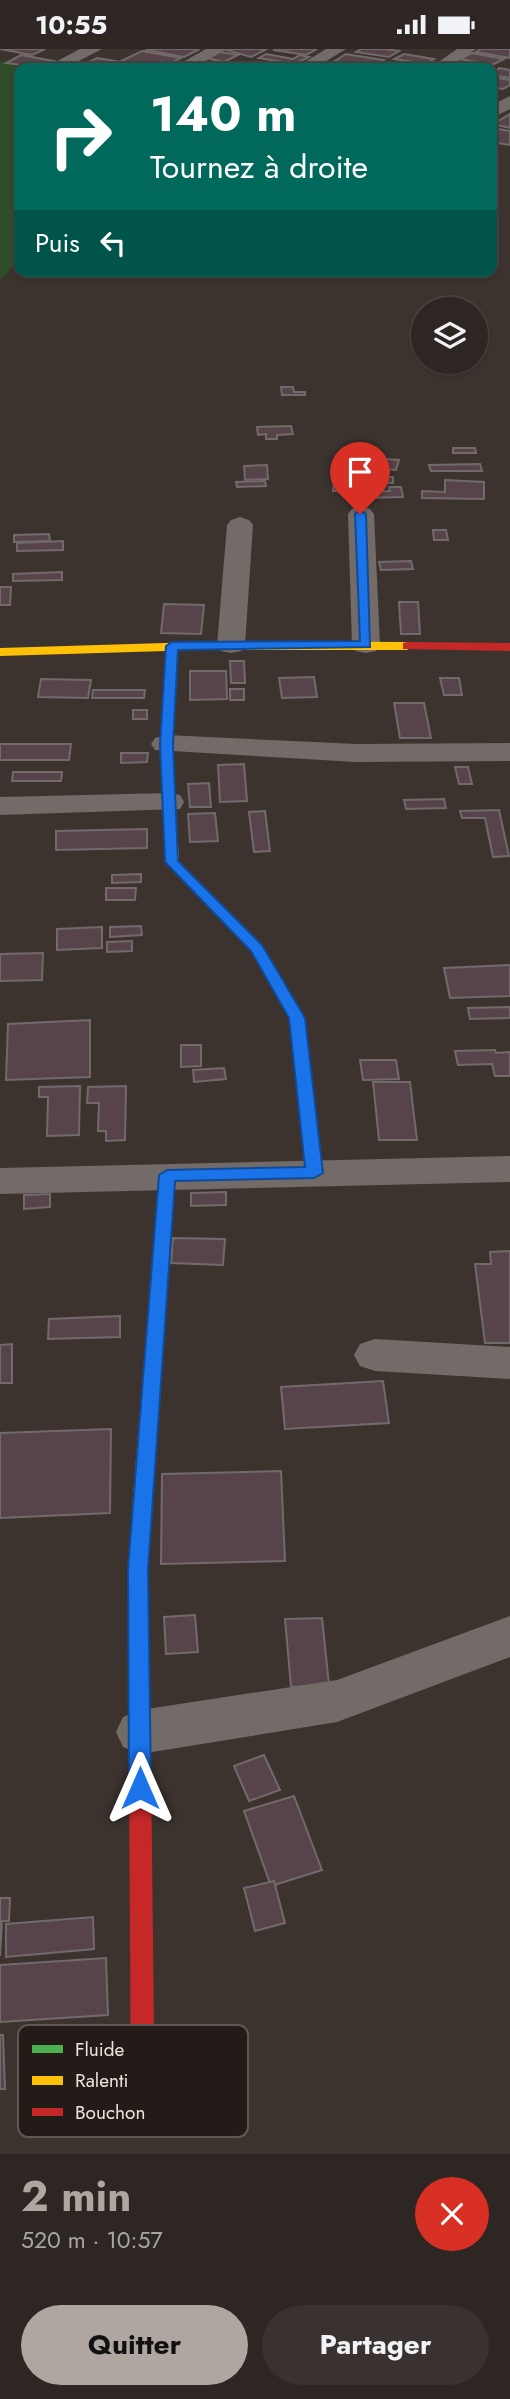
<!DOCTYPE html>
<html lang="fr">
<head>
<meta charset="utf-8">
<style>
  :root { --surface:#2d2623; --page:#393230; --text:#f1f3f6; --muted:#a7a5a6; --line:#484341; --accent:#afa5a1 }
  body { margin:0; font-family:Jost,sans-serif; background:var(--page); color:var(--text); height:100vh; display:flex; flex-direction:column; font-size:26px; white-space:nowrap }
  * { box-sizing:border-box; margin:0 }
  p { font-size:23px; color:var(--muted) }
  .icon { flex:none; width:38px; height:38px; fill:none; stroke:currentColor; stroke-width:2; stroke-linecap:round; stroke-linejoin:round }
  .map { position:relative; height:2105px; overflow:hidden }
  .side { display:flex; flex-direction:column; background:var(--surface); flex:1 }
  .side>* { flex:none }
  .top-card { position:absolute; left:14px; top:14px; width:483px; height:214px; border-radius:14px; box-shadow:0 2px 5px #0004,0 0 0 2px var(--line); background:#00695c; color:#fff; overflow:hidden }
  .tools { position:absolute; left:411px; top:248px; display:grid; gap:14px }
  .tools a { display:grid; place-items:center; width:77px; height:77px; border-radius:50%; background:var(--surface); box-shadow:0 2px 5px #0004,0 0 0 2px var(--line); font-size:35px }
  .pin { position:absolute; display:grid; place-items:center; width:60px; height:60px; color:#fff; margin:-72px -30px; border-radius:50% 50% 50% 0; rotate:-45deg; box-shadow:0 0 7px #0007 }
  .pin .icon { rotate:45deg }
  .me { position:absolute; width:77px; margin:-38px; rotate:0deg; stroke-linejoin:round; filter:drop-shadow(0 0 5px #0008) }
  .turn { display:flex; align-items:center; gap:24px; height:147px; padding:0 21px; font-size:32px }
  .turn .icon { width:91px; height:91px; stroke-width:2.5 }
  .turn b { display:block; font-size:49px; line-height:60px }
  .then { display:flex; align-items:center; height:66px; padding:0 21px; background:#0003; gap:14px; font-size:26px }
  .round { display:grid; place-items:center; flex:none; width:74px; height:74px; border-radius:37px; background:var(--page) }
  .summary { display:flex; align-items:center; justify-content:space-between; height:119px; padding:0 21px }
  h1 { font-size:42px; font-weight:700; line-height:52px; color:var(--accent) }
  .button { display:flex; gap:14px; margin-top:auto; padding:14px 21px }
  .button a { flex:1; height:80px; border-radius:42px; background:var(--accent); color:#111; font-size:28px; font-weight:700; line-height:80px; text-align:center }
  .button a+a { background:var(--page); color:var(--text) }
  .status { display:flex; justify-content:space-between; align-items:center; height:49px; padding:0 35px; background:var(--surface); direction:ltr }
  .status svg { height:19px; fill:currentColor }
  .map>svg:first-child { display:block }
  .green { fill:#2f4d28 }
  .building { fill:#57444a; stroke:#726a6a; stroke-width:2 }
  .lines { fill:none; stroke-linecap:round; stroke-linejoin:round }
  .street { fill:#726b68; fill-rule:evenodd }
  .fast { fill:#4caf50; fill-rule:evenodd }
  .slow { fill:#ffc107; fill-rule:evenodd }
  .jam { fill:#c62828; fill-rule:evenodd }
  .route { fill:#1a73e8; stroke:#114b97; stroke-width:2 }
  .key { fill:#221b18; stroke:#5f5753; stroke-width:2 }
  .key-label { font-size:19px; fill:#ede3de }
</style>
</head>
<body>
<div class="status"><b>10:55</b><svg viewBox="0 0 49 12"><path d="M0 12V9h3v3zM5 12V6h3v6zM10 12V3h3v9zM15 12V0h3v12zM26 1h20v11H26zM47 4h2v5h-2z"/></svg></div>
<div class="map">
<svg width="510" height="2105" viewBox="0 0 510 2105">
  <rect width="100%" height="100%" fill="#3c332f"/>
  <!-- green -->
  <polygon class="green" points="0,11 21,19 19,208 5,227 0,229"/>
  <!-- building -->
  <g class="building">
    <polygon points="0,0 45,0 32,6"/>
    <polygon points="149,0 194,0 198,1 184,8 147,1"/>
    <polygon points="223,0 258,0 265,1 251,8"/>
    <polygon points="298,0 317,0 306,6 273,1"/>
    <polygon points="361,0 385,0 399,2 389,8 356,3"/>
    <polygon points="481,0 510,0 510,9 476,3"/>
    <polygon points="142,2 181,9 162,19 121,12"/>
    <polygon points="220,3 238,6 224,13 206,9"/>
    <polygon points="472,4 504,10 492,16 460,10"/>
    <polygon points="266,5 293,10 300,6 309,8 294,15 259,9"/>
    <polygon points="346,5 384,11 373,18 335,12"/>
    <polygon points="404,5 434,10 425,15 394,10"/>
    <polygon points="21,6 54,12 44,19 6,14"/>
    <polygon points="97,9 121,13 110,19 83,16"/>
    <polygon points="195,11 234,18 180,19"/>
    <polygon points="334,12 372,19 322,19"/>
    <polygon points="389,13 425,19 378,19"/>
    <polygon points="499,19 510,21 510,29 492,26"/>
    <polygon points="492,28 510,31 510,36 503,40 492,38"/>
    <polygon points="510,65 510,79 493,75"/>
    <polygon points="492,79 510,82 510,96 492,93"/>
    <polygon points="281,338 293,338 294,343 305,343 305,346 282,346"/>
    <polygon points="291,377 293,385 277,386 277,390 266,390 266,385 258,386 257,378"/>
    <polygon points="453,399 475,399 476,404 453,404"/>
    <polygon points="348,407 399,411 396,421 386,420 388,415 346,412"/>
    <polygon points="480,415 482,422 431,422 429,416"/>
    <polygon points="267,416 268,430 245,431 244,417"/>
    <polygon points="347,416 358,417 357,421 388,423 388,427 345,424"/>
    <polygon points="335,427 346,427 344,442 333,442"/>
    <polygon points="347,428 393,428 393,434 347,433"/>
    <polygon points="445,431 484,433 484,450 422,449 422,442 445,443"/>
    <polygon points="265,432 266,437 237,438 236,433"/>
    <polygon points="346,437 358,437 360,447 348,448"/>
    <polygon points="389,438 401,438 403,448 367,449 366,443 390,442"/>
    <polygon points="433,481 446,481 448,491 434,491"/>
    <polygon points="49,485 50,492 14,493 14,486"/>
    <polygon points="63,492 63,501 17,502 17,494"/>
    <polygon points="411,512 413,520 381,521 379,513"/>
    <polygon points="62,523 62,531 13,532 13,525"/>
    <polygon points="0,538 11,538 10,556 0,556"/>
    <polygon points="399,553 418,553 420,585 401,585"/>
    <polygon points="164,555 204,556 201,585 161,584"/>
    <polygon points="230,612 244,612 245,634 231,634"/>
    <polygon points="190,622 226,622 227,650 190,651"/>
    <polygon points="314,628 317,648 282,649 279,629"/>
    <polygon points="440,629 459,629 462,646 444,646"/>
    <polygon points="41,630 91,631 88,649 38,648"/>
    <rect x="230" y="640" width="14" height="11"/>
    <polygon points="93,641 145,641 144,649 92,649"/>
    <polygon points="394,654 424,654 431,689 400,689"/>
    <rect x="133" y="661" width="14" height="9"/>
    <polygon points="0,695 71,695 69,711 0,711"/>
    <polygon points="121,704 148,704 147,713 121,714"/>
    <polygon points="244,715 247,752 220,753 218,716"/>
    <polygon points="455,718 468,718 472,735 459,735"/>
    <polygon points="13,723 62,723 61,732 12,732"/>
    <polygon points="209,734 211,758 190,758 188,735"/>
    <polygon points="444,750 446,759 406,760 404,751"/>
    <polygon points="499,761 509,807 493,808 485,769 462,769 460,762"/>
    <polygon points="265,762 270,802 254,803 249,763"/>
    <polygon points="215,764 218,792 190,793 188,765"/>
    <polygon points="147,780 147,799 56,801 56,782"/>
    <polygon points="141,825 141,833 112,834 112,826"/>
    <polygon points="106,839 136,839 135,851 106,851"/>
    <polygon points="141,877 142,886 110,888 110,878"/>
    <polygon points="102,878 102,899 57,901 57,880"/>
    <polygon points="132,892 132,902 107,903 107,893"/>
    <polygon points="43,904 42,931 0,932 0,905"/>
    <polygon points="510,916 510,947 450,949 444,919"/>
    <polygon points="510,958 510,969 470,970 468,959"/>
    <polygon points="90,971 90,1028 6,1031 8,975"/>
    <polygon points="181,996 201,996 201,1017 181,1018"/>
    <polygon points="495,1001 496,1004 510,1003 510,1027 495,1027 492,1015 458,1016 455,1002"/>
    <polygon points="360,1011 396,1011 399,1030 363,1031"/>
    <polygon points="224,1019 226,1030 194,1033 193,1021"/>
    <polygon points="373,1033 410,1033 417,1091 379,1091"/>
    <polygon points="80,1037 79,1086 47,1087 48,1048 39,1048 39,1038"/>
    <polygon points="126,1037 125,1091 106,1092 106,1082 98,1082 99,1054 87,1054 88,1038"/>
    <polygon points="226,1143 226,1156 191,1157 191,1144"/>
    <polygon points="50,1145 50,1158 24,1160 24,1146"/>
    <polygon points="173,1189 225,1190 223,1216 171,1214"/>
    <polygon points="510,1202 510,1294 485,1294 475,1215 491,1215 490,1203"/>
    <polygon points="120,1267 120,1288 48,1290 49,1270"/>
    <polygon points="12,1295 12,1334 0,1334 0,1296"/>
    <polygon points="383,1332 389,1374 285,1380 281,1338"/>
    <polygon points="111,1380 110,1464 0,1469 0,1384"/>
    <polygon points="281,1422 285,1512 161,1515 162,1425"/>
    <polygon points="195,1566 198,1603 166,1605 164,1568"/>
    <polygon points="322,1569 329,1636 291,1638 285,1570"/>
    <polygon points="264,1706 280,1741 249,1752 234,1717"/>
    <polygon points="294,1747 322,1821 271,1837 244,1762"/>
    <polygon points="274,1832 285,1874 255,1882 244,1839"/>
    <polygon points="0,1849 10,1849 9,1872 2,1872 0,1907"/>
    <polygon points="93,1868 94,1900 6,1908 6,1875"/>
    <polygon points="106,1909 108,1966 0,1973 0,1916"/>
    <polygon points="0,1986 3,1986 5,2040 0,2040"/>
  </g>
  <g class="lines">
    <!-- street -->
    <g class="street">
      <polygon points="80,0 102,0 65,19 44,19"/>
      <polygon points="206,0 227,0 193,19 172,19"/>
      <polygon points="326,0 346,0 315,19 295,19"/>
      <polygon points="457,0 476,0 449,19 430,19"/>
      <polygon points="510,47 510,60 492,69 492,56"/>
      <polygon points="361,457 370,460 374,465 380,596 376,602 366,604 356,602 352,596 348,465 352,460"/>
      <polygon points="240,468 249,471 253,476 245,596 241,602 231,604 221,602 217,596 227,476 231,471"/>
      <polygon points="166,686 356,695 510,694 510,712 356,713 155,701 151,695 155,689"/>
      <polygon points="169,744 180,746 184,753 180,760 0,766 0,748"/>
      <polygon points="510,1107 510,1133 0,1145 0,1119"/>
      <polygon points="375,1290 510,1298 510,1330 375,1322 360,1317 354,1306 360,1295"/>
      <polygon points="510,1567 510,1608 337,1673 140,1705 123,1698 116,1683 123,1668 140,1661 337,1631"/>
    </g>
    <!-- fast -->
    <g class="fast">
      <polygon points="275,926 280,928 305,969 322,1124 314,1130 306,1124 289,969 268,931"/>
      <polygon points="143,1440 150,1443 153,1448 148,1520 151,1714 148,1721 140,1724 132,1721 129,1714 128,1520 133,1448 136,1443"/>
    </g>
    <!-- slow -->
    <g class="slow">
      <polygon points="231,592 407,593 413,597 407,601 178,601 172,695 179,812 262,897 282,931 275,936 270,934 251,902 165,813 160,695 166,602 0,607 0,599"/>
      <polygon points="167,1120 175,1126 153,1448 150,1453 143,1456 136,1453 133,1448 159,1126"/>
    </g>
    <!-- jam -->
    <g class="jam">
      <polygon points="407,593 510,594 510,602 403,600 403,594"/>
      <polygon points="140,1704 148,1707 151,1714 155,2072 152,2081 143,2084 134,2081 131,2072 129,1714 132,1707"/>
    </g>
  </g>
  <!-- route -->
  <polygon class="route" points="360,461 366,465 370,598 178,601 173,695 178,812 262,896 305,969 323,1124 314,1129 175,1132 148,1520 151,1739 148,1746 140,1748 133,1746 129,1739 128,1520 159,1126 167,1121 305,1118 289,969 251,902 165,813 160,695 166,597 172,593 360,592 355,465"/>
  <!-- legend -->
  <rect x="18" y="1976" width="230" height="112" rx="10" class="key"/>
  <rect x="32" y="1996" width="31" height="8" fill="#4caf50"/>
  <rect x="32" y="2027" width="31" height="9" fill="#ffc107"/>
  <rect x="32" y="2059" width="31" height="8" fill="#c62828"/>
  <g class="key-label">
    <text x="75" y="2007">Fluide</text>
    <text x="75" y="2038">Ralenti</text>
    <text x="75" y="2070">Bouchon</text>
  </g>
</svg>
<div class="tools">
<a><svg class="icon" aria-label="layers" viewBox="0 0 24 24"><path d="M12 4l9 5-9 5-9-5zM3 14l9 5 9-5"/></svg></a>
</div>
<div class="pin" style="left:360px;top:465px;background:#d93025"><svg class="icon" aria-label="arrive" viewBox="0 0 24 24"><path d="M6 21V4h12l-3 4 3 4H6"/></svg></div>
<svg class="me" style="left:140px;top:1739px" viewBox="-20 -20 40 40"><path d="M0-17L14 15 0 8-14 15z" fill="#1a73e8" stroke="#fff" stroke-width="4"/></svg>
<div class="top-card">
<div class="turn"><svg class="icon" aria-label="right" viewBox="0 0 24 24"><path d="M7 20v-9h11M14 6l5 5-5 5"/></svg><div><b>140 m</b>Tournez à droite</div></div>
<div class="then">Puis<svg class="icon" aria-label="left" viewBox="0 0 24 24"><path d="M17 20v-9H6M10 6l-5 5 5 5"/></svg></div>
</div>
</div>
<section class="side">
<div class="summary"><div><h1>2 min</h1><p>520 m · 10:57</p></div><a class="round" style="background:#d93025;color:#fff"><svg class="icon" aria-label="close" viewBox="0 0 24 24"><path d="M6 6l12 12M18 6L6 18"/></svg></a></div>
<div class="button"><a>Quitter</a><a>Partager</a></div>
</section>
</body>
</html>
